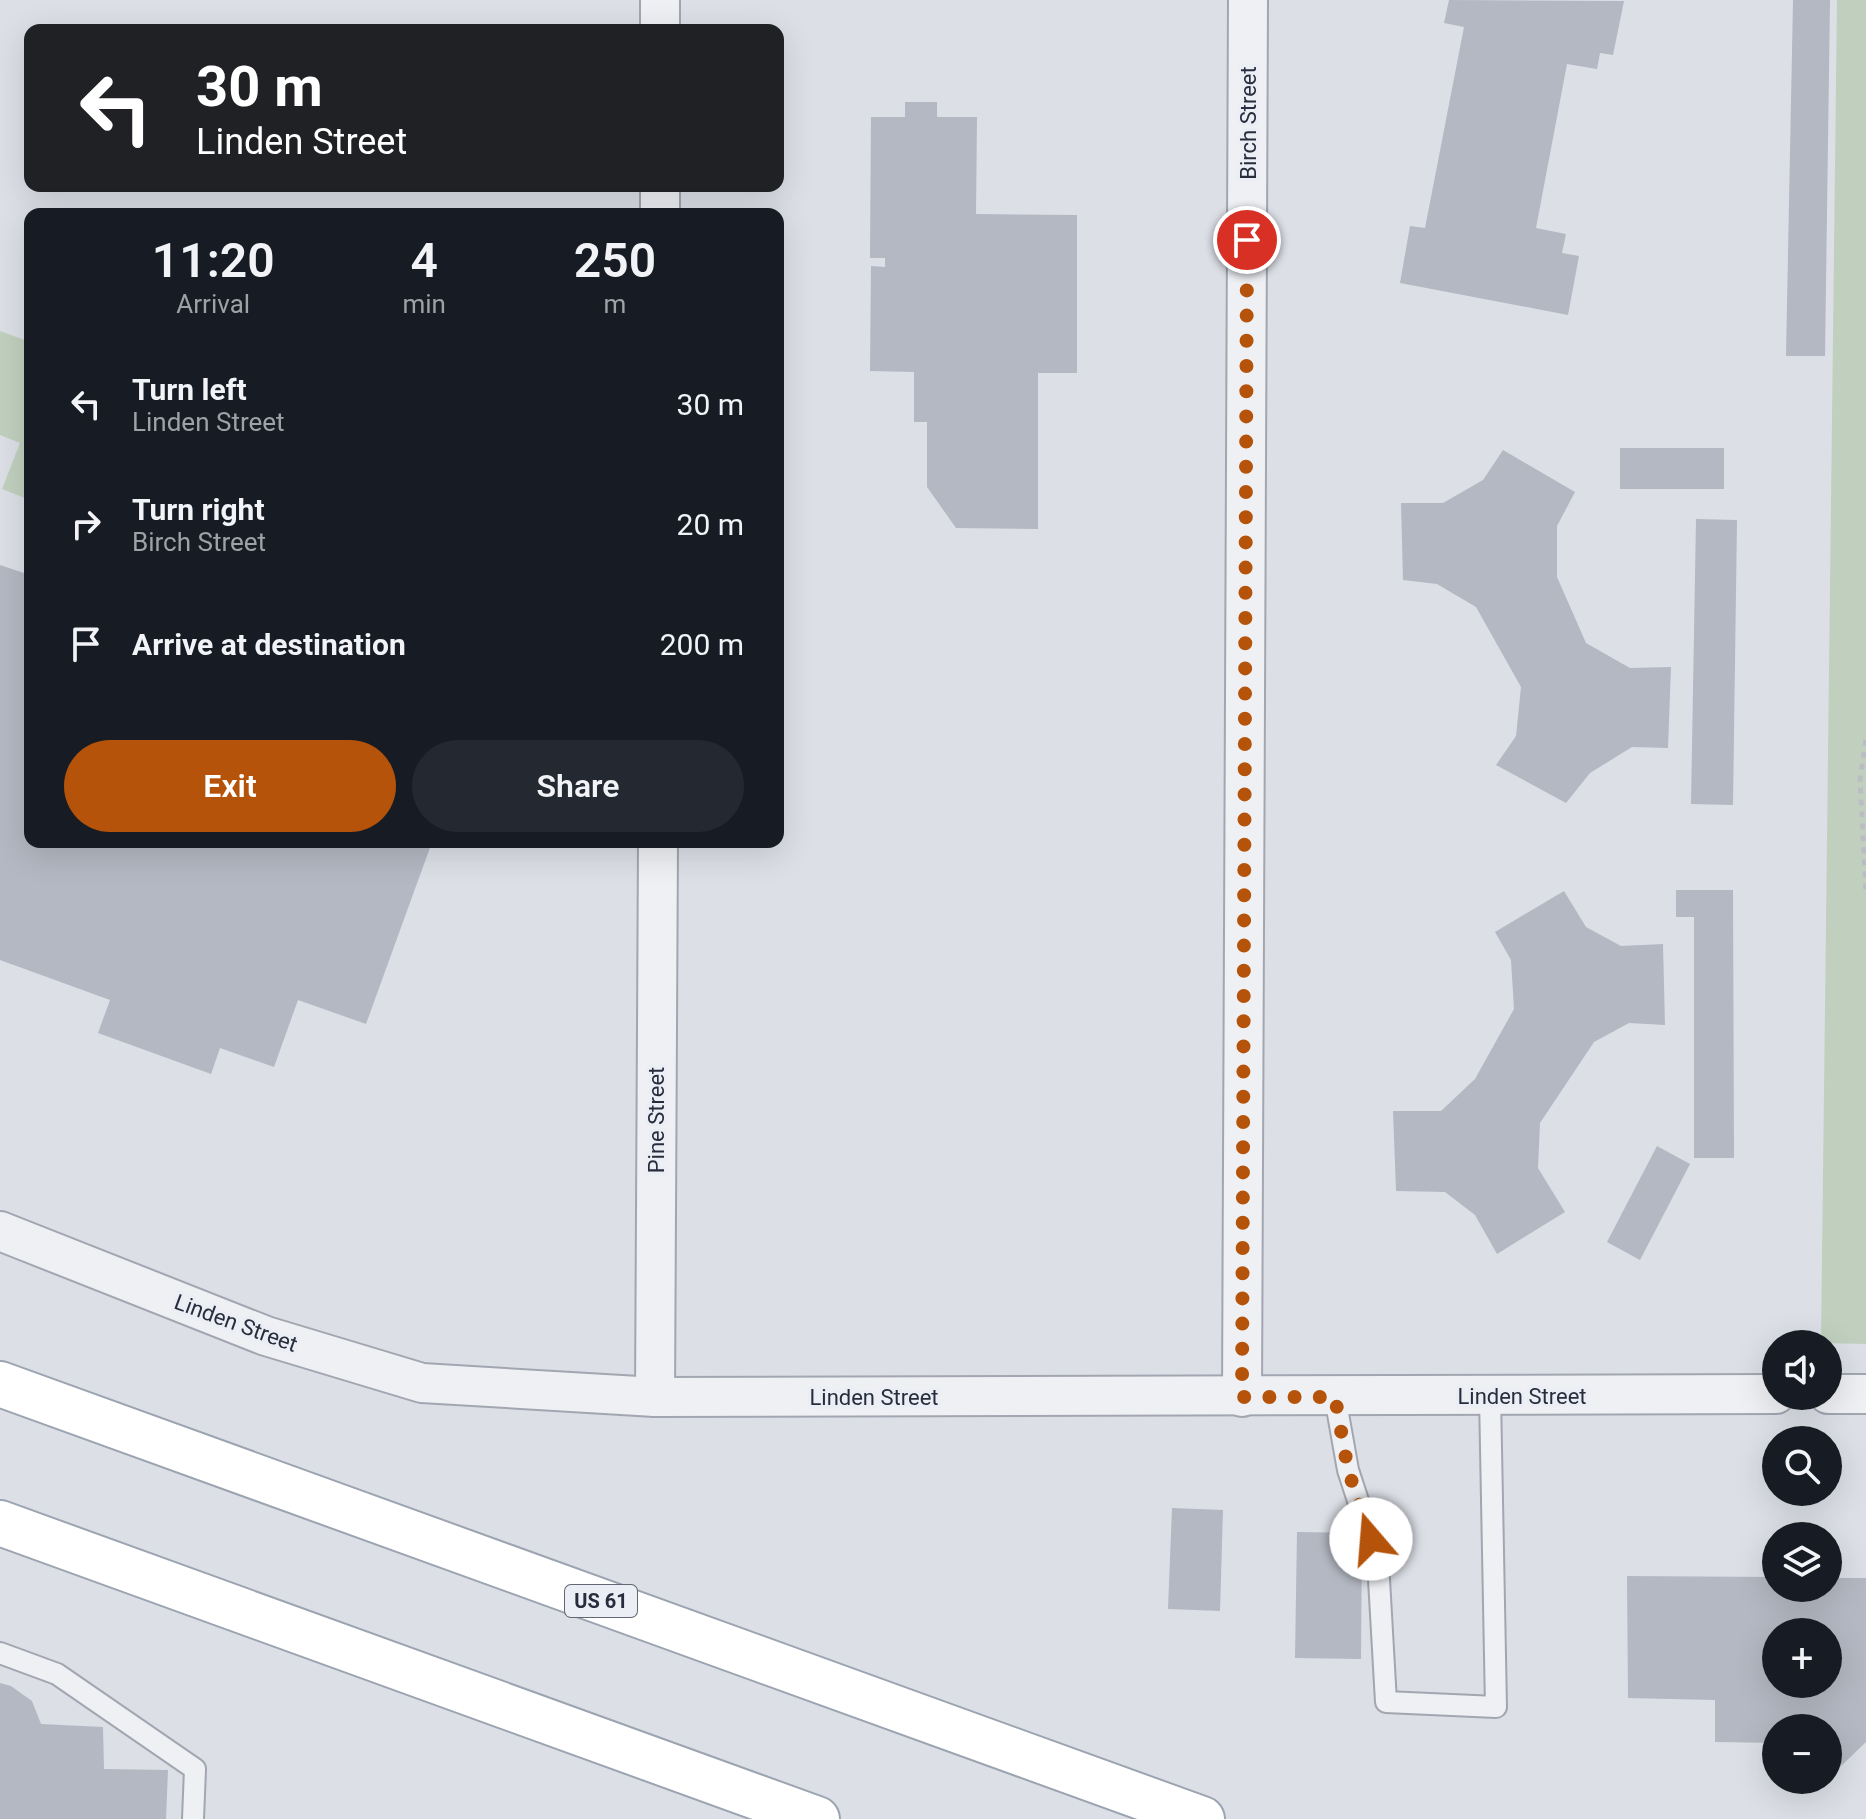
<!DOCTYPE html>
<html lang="en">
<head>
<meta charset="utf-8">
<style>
  :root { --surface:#171b24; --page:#242831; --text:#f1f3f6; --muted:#9ea1a6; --accent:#b45309 }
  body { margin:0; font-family:Roboto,sans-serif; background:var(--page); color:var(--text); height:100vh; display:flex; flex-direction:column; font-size:30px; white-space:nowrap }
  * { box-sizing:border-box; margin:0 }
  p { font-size:26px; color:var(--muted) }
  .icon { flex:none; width:44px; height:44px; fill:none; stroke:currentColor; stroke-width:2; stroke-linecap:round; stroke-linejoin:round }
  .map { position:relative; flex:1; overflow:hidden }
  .sheet { position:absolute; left:24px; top:208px; width:760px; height:640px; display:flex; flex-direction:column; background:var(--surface); border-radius:16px; box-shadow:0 8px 32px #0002 }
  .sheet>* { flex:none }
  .top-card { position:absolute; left:24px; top:24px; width:760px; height:168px; border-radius:16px; box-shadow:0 8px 32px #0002; background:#202124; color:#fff; overflow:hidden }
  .tools { position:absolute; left:1762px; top:1330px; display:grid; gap:16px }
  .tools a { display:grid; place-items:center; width:80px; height:80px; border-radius:50%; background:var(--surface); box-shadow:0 8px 32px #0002; font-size:40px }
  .pin { position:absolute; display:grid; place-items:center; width:68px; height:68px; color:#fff; margin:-34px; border:4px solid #fff; border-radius:50%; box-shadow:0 2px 8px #0007 }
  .me { position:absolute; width:88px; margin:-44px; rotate:342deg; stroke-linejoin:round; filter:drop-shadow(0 0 6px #0008) }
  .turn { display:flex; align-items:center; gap:28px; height:168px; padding:0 40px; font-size:36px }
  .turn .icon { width:104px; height:104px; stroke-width:2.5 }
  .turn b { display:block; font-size:56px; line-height:68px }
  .eta { display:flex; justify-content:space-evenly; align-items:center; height:136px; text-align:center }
  .eta b { font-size:48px; font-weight:600; line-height:56px }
  .primary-button { display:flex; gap:16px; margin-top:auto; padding:16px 40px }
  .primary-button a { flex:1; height:92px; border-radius:48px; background:var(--accent); color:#fff; font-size:32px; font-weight:600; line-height:92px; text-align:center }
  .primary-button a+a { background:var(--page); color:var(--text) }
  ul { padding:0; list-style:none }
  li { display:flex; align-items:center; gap:24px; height:120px; padding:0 40px }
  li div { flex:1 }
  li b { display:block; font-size:30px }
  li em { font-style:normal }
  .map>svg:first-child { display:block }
  .green { fill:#c1d0be }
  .building { fill:#b4b8c2; fill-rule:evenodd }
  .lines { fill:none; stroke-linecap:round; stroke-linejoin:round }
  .service-casing { stroke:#a2a6b0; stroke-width:24 }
  .minor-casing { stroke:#a2a6b0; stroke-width:42 }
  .primary-casing { stroke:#9ca3b1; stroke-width:48 }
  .path { stroke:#bbbdc4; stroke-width:5; stroke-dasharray:6 6; stroke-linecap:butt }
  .service { stroke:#eff0f4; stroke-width:20 }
  .minor { stroke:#eff0f4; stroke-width:38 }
  .primary { stroke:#fff; stroke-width:44 }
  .route { stroke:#b45309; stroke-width:14; stroke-dasharray:0 25.2 }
  .labels { text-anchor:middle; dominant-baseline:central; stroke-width:7; stroke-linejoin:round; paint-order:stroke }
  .shield { fill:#ebeef4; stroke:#626773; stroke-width:2 }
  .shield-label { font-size:20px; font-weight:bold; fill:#272d3c }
  .street-label { font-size:22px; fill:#272d3c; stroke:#ebeef4 }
</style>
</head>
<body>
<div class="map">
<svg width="1866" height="1819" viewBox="0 0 1866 1819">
  <rect width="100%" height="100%" fill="#dcdfe6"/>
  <!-- green -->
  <g class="green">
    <polygon points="1837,0 1866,0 1866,1344 1821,1343"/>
    <polygon points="0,331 30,342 30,500 2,489 20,443 0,435"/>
  </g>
  <!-- building -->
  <g class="building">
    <polygon points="1449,0 1624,1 1613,55 1600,53 1597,69 1567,64 1536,228 1566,234 1562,253 1579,256 1568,315 1400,283 1410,226 1425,228 1464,27 1444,23"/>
    <polygon points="1793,0 1830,0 1825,356 1786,356"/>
    <polygon points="905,102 937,102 937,117 977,117 976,214 1077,215 1077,373 1038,373 1038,529 956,528 927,487 927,422 914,422 914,372 870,371 871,266 885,267 885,258 870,258 871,117 905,117"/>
    <rect x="1620" y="448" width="104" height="41"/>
    <polygon points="1503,450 1575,492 1557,526 1557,577 1586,643 1630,668 1671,667 1668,748 1632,747 1590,773 1566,803 1496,765 1516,736 1521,687 1476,607 1437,584 1403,580 1401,503 1443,503 1483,480"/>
    <polygon points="1696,519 1737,520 1733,805 1691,804"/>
    <polygon points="0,565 30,575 30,842 432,842 366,1024 298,1000 274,1067 220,1048 211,1074 98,1033 110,1000 0,960"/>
    <polygon points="1676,890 1733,890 1734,1158 1694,1158 1694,917 1676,917"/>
    <polygon points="1564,891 1586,927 1621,946 1663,944 1665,1025 1629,1023 1594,1042 1540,1123 1538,1168 1565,1212 1497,1254 1475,1215 1445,1192 1396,1191 1393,1111 1441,1111 1475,1079 1514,1009 1511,960 1495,932"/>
    <polygon points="1657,1146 1690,1164 1640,1260 1607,1242"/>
    <polygon points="1172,1508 1223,1510 1220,1611 1168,1609"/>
    <polygon points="1297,1532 1362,1533 1361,1659 1295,1658"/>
    <path d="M1627,1576l149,1v11h52v-10h38v164l-28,27 -10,-9v-32h-52v15l-61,-1v-42l-87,-2zM1776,1632h52v52h-52z"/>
    <polygon points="0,1683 11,1686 32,1701 41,1724 103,1727 104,1769 168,1770 166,1819 0,1819"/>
  </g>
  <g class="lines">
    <!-- service casing -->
    <g class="service-casing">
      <g id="service">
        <polyline points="1335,1397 1348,1470 1378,1562 1386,1702 1496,1707 1490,1396"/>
        <polyline points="0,1653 57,1674 195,1769 193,1819"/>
      </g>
    </g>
    <!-- minor casing -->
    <g class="minor-casing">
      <g id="minor">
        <polyline points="660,30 660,0"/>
        <polyline points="660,186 660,214"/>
        <polyline points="0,1231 266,1336 422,1383 655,1397 1776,1394"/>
        <polyline points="1828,1394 1866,1394"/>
        <polyline points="655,1397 658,842"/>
        <polyline points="1242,1397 1248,0"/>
      </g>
    </g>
    <!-- primary casing -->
    <g class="primary-casing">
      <g id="primary">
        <polyline points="0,1384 1202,1819"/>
        <polyline points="0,1523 817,1819"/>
      </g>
    </g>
    <!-- path -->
    <polyline class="path" points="1866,740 1860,779 1866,893"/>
    <!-- service -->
    <use href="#service" class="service"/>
    <!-- minor -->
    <use href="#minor" class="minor"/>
    <!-- primary -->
    <use href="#primary" class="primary"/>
  </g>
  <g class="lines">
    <!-- route -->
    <polyline class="route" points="1247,240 1242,1397 1335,1397 1348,1470 1371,1539"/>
  </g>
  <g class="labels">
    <!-- shield labels -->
    <rect class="shield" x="565" y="1585" width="72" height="32" rx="6"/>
    <g class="shield-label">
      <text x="601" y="1601">US 61</text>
    </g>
    <!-- street labels -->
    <g class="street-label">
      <text transform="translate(1248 123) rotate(-90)">Birch Street</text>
      <text transform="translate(656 1120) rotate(-90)">Pine Street</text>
      <text transform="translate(236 1323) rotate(20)">Linden Street</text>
      <text x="1522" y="1396">Linden Street</text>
      <text x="874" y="1397">Linden Street</text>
    </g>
  </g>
</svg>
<div class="tools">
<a><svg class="icon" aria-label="sound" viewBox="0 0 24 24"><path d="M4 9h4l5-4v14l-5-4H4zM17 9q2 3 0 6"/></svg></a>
<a><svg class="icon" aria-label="search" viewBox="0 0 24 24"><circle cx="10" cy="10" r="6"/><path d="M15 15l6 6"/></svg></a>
<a><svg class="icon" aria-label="layers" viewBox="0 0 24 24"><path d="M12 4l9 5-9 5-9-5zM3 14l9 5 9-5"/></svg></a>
<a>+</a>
<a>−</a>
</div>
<div class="pin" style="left:1247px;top:240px;background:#d93025"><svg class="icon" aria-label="arrive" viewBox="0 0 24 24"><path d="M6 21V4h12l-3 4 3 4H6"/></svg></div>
<svg class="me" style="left:1371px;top:1539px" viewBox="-20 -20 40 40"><circle r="19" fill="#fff"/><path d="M0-13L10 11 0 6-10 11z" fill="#b45309"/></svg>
<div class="top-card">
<div class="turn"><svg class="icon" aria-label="left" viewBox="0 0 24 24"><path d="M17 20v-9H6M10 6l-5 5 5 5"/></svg><div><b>30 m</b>Linden Street</div></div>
</div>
<section class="sheet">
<div class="eta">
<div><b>11:20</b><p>Arrival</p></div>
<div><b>4</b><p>min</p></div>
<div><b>250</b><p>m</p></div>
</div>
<ul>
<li><svg class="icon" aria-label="left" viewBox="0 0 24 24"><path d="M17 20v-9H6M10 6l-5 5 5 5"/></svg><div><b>Turn left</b><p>Linden Street</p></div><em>30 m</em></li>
<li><svg class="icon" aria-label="right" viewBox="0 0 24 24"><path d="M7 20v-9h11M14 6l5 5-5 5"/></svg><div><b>Turn right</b><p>Birch Street</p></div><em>20 m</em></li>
<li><svg class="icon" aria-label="arrive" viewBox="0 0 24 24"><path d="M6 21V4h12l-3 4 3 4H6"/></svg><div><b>Arrive at destination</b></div><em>200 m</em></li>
</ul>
<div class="primary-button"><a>Exit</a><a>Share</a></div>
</section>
</div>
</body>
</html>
